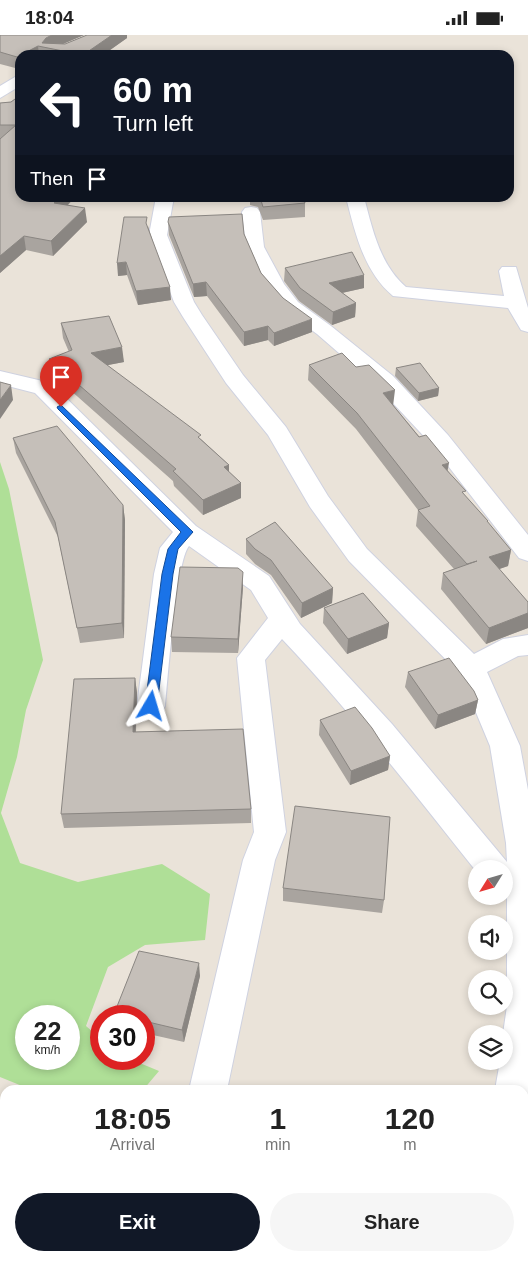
<!DOCTYPE html>
<html lang="en">
<head>
<meta charset="utf-8">
<style>
  :root { --surface:#fff; --page:#f6f6f6; --text:#222; --muted:#767676; --accent:#111827 }
  body { margin:0; font-family:Arial,sans-serif; background:var(--page); color:var(--text); height:100vh; display:flex; flex-direction:column; font-size:19px; white-space:nowrap }
  * { box-sizing:border-box; margin:0 }
  p { font-size:16px; color:var(--muted) }
  .icon { flex:none; width:28px; height:28px; fill:none; stroke:currentColor; stroke-width:2; stroke-linecap:round; stroke-linejoin:round }
  .map { position:relative; flex:1; overflow:hidden }
  .details { position:absolute; left:0px; top:1050px; width:529px; height:176px; display:flex; flex-direction:column; background:var(--surface); border-radius:15px 15px 0 0; box-shadow:0 2px 8px #0003 }
  .details>* { flex:none }
  .top-card { position:absolute; left:15px; top:15px; width:499px; height:152px; border-radius:15px; box-shadow:0 2px 8px #0003; background:#111827; color:#fff; overflow:hidden }
  .needle { width:32px; rotate:233deg }
  .buttons { position:absolute; left:468px; top:825px; display:grid; gap:10px }
  .buttons a { display:grid; place-items:center; width:45px; height:45px; border-radius:50%; background:var(--surface); box-shadow:0 2px 8px #0003; font-size:25px }
  .speed { position:absolute; left:15px; top:970px; display:flex; gap:10px; font-size:25px; font-weight:700; text-align:center }
  .speed>* { display:grid; place-content:center; width:65px; height:65px; border-radius:50%; background:var(--surface); box-shadow:0 2px 8px #0003; line-height:1 }
  .speed small { font-size:12px; font-weight:400 }
  .speed .limit { border:8px solid #d22; background:#fff; color:#111 }
  .pin { position:absolute; display:grid; place-items:center; width:42px; height:42px; color:#fff; margin:-51px -21px; border-radius:50% 50% 50% 0; rotate:-45deg; box-shadow:0 0 5px #0007 }
  .pin .icon { rotate:45deg }
  .me { position:absolute; width:55px; margin:-28px; rotate:7deg; stroke-linejoin:round; filter:drop-shadow(0 0 4px #0008) }
  .turn { display:flex; align-items:center; gap:18px; height:105px; padding:0 15px; font-size:22px }
  .turn .icon { width:65px; height:65px; stroke-width:2.5 }
  .turn b { display:block; font-size:35px; line-height:42px }
  .then { display:flex; align-items:center; height:48px; padding:0 15px; background:#0003; gap:10px; font-size:19px }
  .eta { display:flex; justify-content:space-evenly; align-items:center; height:85px; text-align:center }
  .eta b { font-size:30px; font-weight:800; line-height:35px }
  .action { display:flex; gap:10px; margin-top:auto; padding:10px 15px }
  .action a { flex:1; height:58px; border-radius:30px; background:var(--accent); color:#fff; font-size:20px; font-weight:800; line-height:58px; text-align:center }
  .action a+a { background:var(--page); color:var(--text) }
  .status { display:flex; justify-content:space-between; align-items:center; height:35px; padding:0 25px; background:var(--surface); direction:ltr }
  .status svg { height:14px; fill:currentColor }
  .map>svg:first-child { display:block }
  .green { fill:#afdf97; fill-rule:evenodd }
  .lines { fill:none; stroke-linecap:round; stroke-linejoin:round }
  .street-casing { stroke:#cfd2e0; stroke-width:2 }
  .street { fill:#fff; fill-rule:evenodd }
  .wall { fill:#a9a49f }
  .shaded-wall { fill:#8a8682 }
  .building { fill:#c5bfb9; stroke:#8a8682 }
  .route { fill:#1a73e8; stroke:#114b97 }
</style>
</head>
<body>
<div class="status"><b>18:04</b><svg viewBox="0 0 49 12"><path d="M0 12V9h3v3zM5 12V6h3v6zM10 12V3h3v9zM15 12V0h3v12zM26 1h20v11H26zM47 4h2v5h-2z"/></svg></div>
<div class="map">
<svg width="528" height="1226" viewBox="0 0 528 1226">
  <rect width="100%" height="100%" fill="#eae3d9"/>
  <!-- green -->
  <path class="green" d="M0,427l9,27 34,171 -17,50 -9,47 -16,56 19,50 58,19 84,-18 48,30 -5,46 -60,5 -37,22 -22,59 15,13v20h29l29,12 -16,19h-111l-32,-13zM26,981h43v43h-43z"/>
  <g class="lines">
    <!-- street casing -->
    <g class="street-casing">
      <g id="street">
        <polygon points="20,39 20,51 0,63 0,51"/>
        <path d="M156,162h18l-7,38 27,67 8,13 41,60 43,52 42,69 39,53 107,105 29,-15 25,-4v20l-10,1 -31,16 33,74 8,44v311l-4,3v-14h-29l5,-29h4l-1,-27 4,-28v-130l-3,4v-11h-28v2c-63,-79 -125,-159 -194,-232l-17,21 21,172 -11,28 -48,230h-38l54,-230 11,-28 -17,-174 31,-40 -17,-28 -62,-44c-13,15 -21,133 -24,160l-4,8 -10,3 -10,-3 -4,-8 17,-132 6,-26 13,-16 -138,-139 -35,-9v-13l51,12 145,143 73,50 31,48 92,100 115,138 -1,-19 -16,-97 -30,-72 -111,-113 -39,-54 -42,-72 -42,-52 -43,-66 -9,-15 -25,-67z"/>
        <path d="M346,162h18c8,31 16,68 42,90l98,9 -5,-25 3,-4h14l12,41v24l-7,-2 -13,-22 -115,-12c-29,-24 -38,-63 -47,-99z"/>
        <polygon points="251,172 257,173 260,177 264,212 284,249 298,267 331,291 393,341 448,400 528,500 528,526 519,523 432,410 377,351 317,299 284,275 265,251 246,212 242,177 245,173"/>
        <polygon points="126,1221 166,1221 164,1226 124,1226"/>
        <polygon points="457,1221 497,1221 495,1226 455,1226"/>
      </g>
    </g>
    <!-- street -->
    <use href="#street" class="street"/>
  </g>
  <!-- wall -->
  <g class="wall">
    <polygon points="0,0 84,0 63,9 65,9 87,0 128,0 127,0 127,3 103,20 20,20 19,34 0,29"/>
    <polygon points="15,64 20,162 75,162 68,170 87,187 53,221 26,215 0,238 0,68 11,67"/>
    <polygon points="250,162 303,162 305,168 305,182 263,185 258,172 250,170"/>
    <polygon points="168,187 244,199 261,238 312,297 274,311 268,305 244,311 207,261 194,262 169,200"/>
    <polygon points="148,191 171,265 138,270 127,240 118,241"/>
    <polygon points="285,233 364,240 364,253 342,258 356,268 355,282 332,290 299,266 284,246"/>
    <polygon points="61,288 124,327 107,330 202,405 229,430 229,437 241,448 241,463 203,480 174,451 173,446 52,339 49,324 69,317 63,303"/>
    <polygon points="309,330 393,370 448,436 465,461 488,486 488,488 511,515 508,531 499,534 528,567 528,593 486,609 441,554 443,538 454,534 416,491 418,475 356,394 308,345"/>
    <polygon points="396,333 439,353 438,361 418,366 395,341"/>
    <polygon points="13,403 123,470 125,485 124,603 80,608 58,502 16,418"/>
    <polygon points="246,504 333,553 332,568 301,583 271,540 255,529 246,519"/>
    <polygon points="243,552 238,618 172,617 171,602"/>
    <polygon points="324,573 389,588 387,603 347,619 323,588"/>
    <polygon points="408,637 478,665 475,679 435,694 405,652"/>
    <polygon points="135,643 137,658 136,697 251,774 251,788 64,793 61,779"/>
    <polygon points="320,685 390,721 388,735 350,750 319,700"/>
    <polygon points="283,853 384,865 382,878 283,866"/>
    <polygon points="200,941 184,1007 144,998 144,981 114,981 114,979"/>
    <polygon points="528,1114 528,1208 524,1205 524,1124"/>
  </g>
  <!-- shaded-wall -->
  <g class="shaded-wall">
    <polygon points="52,0 84,0 51,14 42,8 46,3"/>
    <polygon points="112,0 128,0 127,0 127,3 103,20 83,20"/>
    <polygon points="38,11 39,20 20,20"/>
    <polygon points="20,20 20,34 19,34 17,22"/>
    <polygon points="60,162 75,162 56,182 54,168"/>
    <polygon points="85,173 87,187 53,221 51,206"/>
    <polygon points="24,201 26,215 0,238 0,221"/>
    <polygon points="126,227 127,240 118,241 117,228"/>
    <polygon points="364,240 364,253 328,261 329,248"/>
    <polygon points="206,247 207,261 194,262 193,249"/>
    <polygon points="170,252 171,265 138,270 136,256"/>
    <polygon points="356,268 355,282 332,290 333,277"/>
    <polygon points="312,284 312,297 274,311 274,298"/>
    <polygon points="268,291 268,305 244,311 244,297"/>
    <polygon points="122,312 124,327 93,333 91,318"/>
    <polygon points="11,350 13,365 0,384 0,365"/>
    <polygon points="439,353 438,361 418,366 419,358"/>
    <polygon points="395,355 393,371 383,358"/>
    <polygon points="449,428 446,444 442,430"/>
    <polygon points="229,430 229,445 224,432"/>
    <polygon points="241,448 241,463 203,480 203,465"/>
    <polygon points="123,470 125,485 124,603 122,588"/>
    <polygon points="511,515 508,531 485,539 489,522"/>
    <polygon points="243,537 243,552 238,618 238,604"/>
    <polygon points="333,553 332,568 301,583 302,568"/>
    <polygon points="528,578 528,593 486,609 489,593"/>
    <polygon points="389,588 387,603 347,619 348,604"/>
    <polygon points="135,643 137,658 135,711 133,697"/>
    <polygon points="478,665 475,679 435,694 438,680"/>
    <polygon points="390,721 388,735 350,750 351,736"/>
    <polygon points="199,928 200,941 184,1007 182,995"/>
    <polygon points="108,1221 115,1221 113,1226 107,1226"/>
    <polygon points="251,1221 255,1221 253,1226 248,1226"/>
  </g>
  <!-- building -->
  <g class="building">
    <polygon points="0,0 52,0 46,3 42,8 65,9 87,0 112,0 83,20 38,11 17,22 0,17"/>
    <polygon points="15,64 20,64 20,162 60,162 54,168 85,173 51,206 24,201 0,221 0,104 16,90 0,90 0,68 11,67"/>
    <polygon points="260,162 303,162 305,168 263,172"/>
    <polygon points="242,179 244,199 261,238 283,263 312,284 274,298 268,291 244,297 206,247 193,249 168,187 169,182"/>
    <polygon points="124,182 147,182 146,188 170,252 136,256 126,227 117,228"/>
    <polygon points="352,217 364,240 329,248 356,268 333,277 300,253 285,233"/>
    <polygon points="109,281 122,312 91,318 201,400 198,402 229,430 224,432 241,448 203,465 173,436 176,434 49,324 72,315 61,288"/>
    <polygon points="342,318 356,332 369,330 395,355 383,358 419,402 426,400 449,428 442,430 466,456 462,457 488,486 487,486 511,515 489,522 528,567 528,578 489,593 443,538 477,526 467,529 418,475 430,471 357,378 309,330"/>
    <polygon points="420,328 439,353 419,358 396,333"/>
    <polygon points="0,347 11,350 0,365"/>
    <polygon points="57,391 123,470 122,588 77,593 55,487 13,403"/>
    <polygon points="275,487 333,553 302,568 271,525 255,514 246,504"/>
    <polygon points="180,532 238,533 243,537 238,604 171,602"/>
    <polygon points="363,558 389,588 348,604 324,573"/>
    <polygon points="449,623 474,656 478,665 438,680 408,637"/>
    <polygon points="135,643 133,697 243,694 251,774 61,779 74,644"/>
    <polygon points="355,672 372,693 390,721 351,736 320,685"/>
    <polygon points="295,771 390,782 384,865 283,853"/>
    <polygon points="139,916 199,928 182,995 144,986 144,981 122,981 114,979"/>
    <polygon points="528,1117 528,1191 524,1188 524,1127"/>
    <polygon points="5,1207 5,1221 108,1221 107,1226 0,1226 0,1219"/>
    <polygon points="207,1221 251,1221 248,1226 205,1226"/>
  </g>
  <!-- route -->
  <polygon class="route" points="61,370 193,497 178,514 173,539 157,671 151,676 145,671 162,539 168,514 181,497 58,374 57,372"/>
</svg>
<div class="buttons">
<a><svg class="needle" viewBox="-14 -14 28 28"><path d="M0-13l5 13h-10z" fill="#e53935"/><path d="M0 13l5-13h-10z" fill="#767676"/></svg></a>
<a><svg class="icon" aria-label="sound" viewBox="0 0 24 24"><path d="M4 9h4l5-4v14l-5-4H4zM17 9q2 3 0 6"/></svg></a>
<a><svg class="icon" aria-label="search" viewBox="0 0 24 24"><circle cx="10" cy="10" r="6"/><path d="M15 15l6 6"/></svg></a>
<a><svg class="icon" aria-label="layers" viewBox="0 0 24 24"><path d="M12 4l9 5-9 5-9-5zM3 14l9 5 9-5"/></svg></a>
</div>
<div class="speed"><div>22<small>km/h</small></div><div class="limit">30</div></div>
<div class="pin" style="left:61px;top:372px;background:#d93025"><svg class="icon" aria-label="arrive" viewBox="0 0 24 24"><path d="M6 21V4h12l-3 4 3 4H6"/></svg></div>
<svg class="me" style="left:151px;top:671px" viewBox="-20 -20 40 40"><path d="M0-17L14 15 0 8-14 15z" fill="#1a73e8" stroke="#fff" stroke-width="4"/></svg>
<div class="top-card">
<div class="turn"><svg class="icon" aria-label="left" viewBox="0 0 24 24"><path d="M17 20v-9H6M10 6l-5 5 5 5"/></svg><div><b>60 m</b>Turn left</div></div>
<div class="then">Then<svg class="icon" aria-label="arrive" viewBox="0 0 24 24"><path d="M6 21V4h12l-3 4 3 4H6"/></svg></div>
</div>
<section class="details">
<div class="eta">
<div><b>18:05</b><p>Arrival</p></div>
<div><b>1</b><p>min</p></div>
<div><b>120</b><p>m</p></div>
</div>
<div class="action"><a>Exit</a><a>Share</a></div>
</section>
</div>
</body>
</html>
